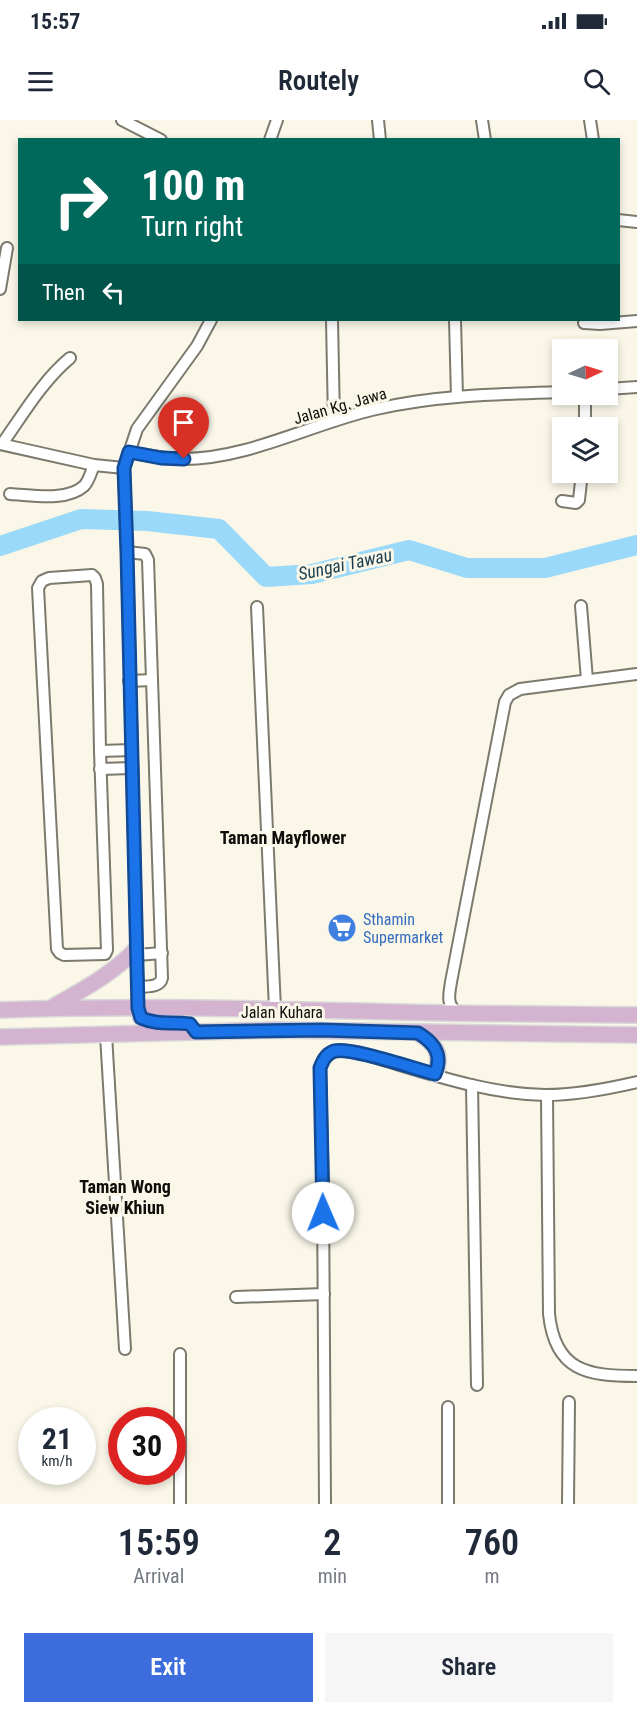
<!DOCTYPE html>
<html lang="en">
<head>
<meta charset="utf-8">
<style>
  :root { --surface:#fff; --page:#f6f6f7; --text:#1f2937; --muted:#747a83; --accent:#3d6cdd }
  body { margin:0; font-family:"Roboto Condensed",sans-serif; background:var(--page); color:var(--text); height:100vh; display:flex; flex-direction:column; font-size:22px; white-space:nowrap }
  * { box-sizing:border-box; margin:0 }
  p { font-size:20px; color:var(--muted) }
  .icon { flex:none; width:33px; height:33px; fill:none; stroke:currentColor; stroke-width:2; stroke-linecap:round; stroke-linejoin:round }
  .map { position:relative; height:1384px; overflow:hidden }
  .drawer { display:flex; flex-direction:column; background:var(--surface); flex:1 }
  .drawer>* { flex:none }
  .banner { position:absolute; left:18px; top:18px; width:602px; height:183px; border-radius:0px; box-shadow:0 3px 9px #0003; background:#00695c; color:#fff; overflow:hidden }
  .needle { width:39px; rotate:86deg }
  .fabs { position:absolute; left:552px; top:219px; display:grid; gap:12px }
  .fabs a { display:grid; place-items:center; width:66px; height:66px; border-radius:0px; background:var(--surface); box-shadow:0 3px 9px #0003; font-size:30px }
  .speed { position:absolute; left:18px; top:1287px; display:flex; gap:12px; font-size:30px; font-weight:700; text-align:center }
  .speed>* { display:grid; place-content:center; width:78px; height:78px; border-radius:50%; background:var(--surface); box-shadow:0 3px 9px #0003; line-height:1 }
  .speed small { font-size:15px; font-weight:400 }
  .speed .limit { border:9px solid #d22; background:#fff; color:#111 }
  .pin { position:absolute; display:grid; place-items:center; width:51px; height:51px; color:#fff; margin:-62px -26px; border-radius:50% 50% 50% 0; rotate:-45deg; box-shadow:0 0 6px #0007 }
  .pin .icon { rotate:45deg }
  .me { position:absolute; width:66px; margin:-33px; rotate:359deg; stroke-linejoin:round; filter:drop-shadow(0 0 4px #0008) }
  .turn { display:flex; align-items:center; gap:21px; height:126px; padding:0 24px; font-size:27px }
  .turn .icon { width:78px; height:78px; stroke-width:2.5 }
  .turn b { display:block; font-size:42px; line-height:51px }
  .then { display:flex; align-items:center; height:57px; padding:0 24px; background:#0003; gap:12px; font-size:22px }
  .eta { display:flex; justify-content:space-evenly; align-items:center; height:102px; text-align:center }
  .eta b { font-size:36px; font-weight:600; line-height:42px }
  .action { display:flex; gap:12px; margin-top:auto; padding:12px 24px }
  .action a { flex:1; height:69px; border-radius:0px; background:var(--accent); color:#fff; font-size:24px; font-weight:600; line-height:69px; text-align:center }
  .action a+a { background:var(--page); color:var(--text) }
  .status { display:flex; justify-content:space-between; align-items:center; height:42px; padding:0 30px; background:var(--surface); direction:ltr }
  .status svg { height:16px; fill:currentColor }
  header { display:flex; justify-content:space-between; align-items:center; height:78px; padding:0 24px; background:var(--surface); font-size:27px; font-weight:600 }
  .map>svg:first-child { display:block }
  .lines { fill:none; stroke-linecap:round; stroke-linejoin:round }
  .river { stroke:#9ad9f9; stroke-width:20 }
  .street-casing { stroke:#7c796d; stroke-width:14 }
  .primary-casing { stroke:#d8d8d8; stroke-width:18 }
  .street { stroke:#fff; stroke-width:10 }
  .primary { stroke:#d3b3d0; stroke-width:15 }
  .route-casing { stroke:#114b97; stroke-width:15 }
  .route { stroke:#1a73e8; stroke-width:10 }
  .labels { text-anchor:middle; dominant-baseline:central; stroke-width:6; stroke-linejoin:round; paint-order:stroke }
  .street-label { font-size:16px; fill:#0e0d09; stroke:#faf7e9 }
  .shop-label { font-size:16px; fill:#366cbe; stroke:#faf7e9; text-anchor:start }
  .water-label { font-size:18px; font-style:italic; fill:#1a3e4f; stroke:#faf7e9 }
  .neighbourhood-label { font-size:18px; font-weight:bold; fill:#0e0d09; stroke:#faf7e9 }
</style>
</head>
<body>
<div class="status"><b>15:57</b><svg viewBox="0 0 49 12"><path d="M0 12V9h3v3zM5 12V6h3v6zM10 12V3h3v9zM15 12V0h3v12zM26 1h20v11H26zM47 4h2v5h-2z"/></svg></div>
<header><svg class="icon" aria-label="menu" viewBox="0 0 24 24"><path d="M4 6h16M4 12h16M4 18h16"/></svg>Routely<svg class="icon" aria-label="search" viewBox="0 0 24 24"><circle cx="10" cy="10" r="6"/><path d="M15 15l6 6"/></svg></header>
<div class="map">
<svg width="637" height="1384" viewBox="0 0 637 1384">
  <rect width="100%" height="100%" fill="#faf7e9"/>
  <g class="lines">
    <!-- river -->
    <polyline class="river" points="0,426 81,399 147,401 219,409 266,457 312,454 409,430 467,448 545,448 637,425"/>
    <!-- street casing -->
    <g class="street-casing">
      <g id="street">
        <polyline points="122,0 161,20"/>
        <polyline points="378,0 380,20"/>
        <polyline points="482,0 485,20"/>
        <polyline points="590,0 593,20"/>
        <polyline points="270,20 277,0"/>
        <polyline points="618,100 637,102"/>
        <polyline points="0,169 7,128"/>
        <polyline points="332,200 334,301"/>
        <polyline points="455,200 457,277"/>
        <polyline points="584,203 600,204 637,201"/>
        <polyline points="608,269 637,267"/>
        <polyline points="585,308 585,274"/>
        <polyline points="0,324 94,345 124,348"/>
        <path d="M2,324c20,-28 41,-64 68,-86"/>
        <path d="M129,332c18,3 35,7 54,7 66,0 130,-36 193,-50 62,-14 124,-15 186,-17"/>
        <path d="M10,374c22,1 56,8 74,-8 5,-5 7,-14 10,-21"/>
        <polyline points="562,381 576,383 579,380 582,352"/>
        <path d="M127,432l18,2 3,6 14,418c-2,10 -16,8 -24,9"/>
        <polygon points="92,455 95,458 97,464 100,631 107,830 105,834 64,835 60,833 57,829 38,468 42,461 49,458"/>
        <polyline points="581,486 587,560"/>
        <polyline points="257,487 275,889"/>
        <polyline points="129,561 152,560"/>
        <polyline points="100,631 132,630"/>
        <polyline points="100,649 132,648"/>
        <polyline points="137,835 162,833"/>
        <polyline points="138,888 127,432 124,348 137,309 197,226 211,200"/>
        <path d="M458,893c-12,-8 -9,-18 -7,-31l54,-280 4,-7 11,-6 117,-15"/>
        <polyline points="106,915 125,1229"/>
        <polyline points="472,965 477,1265"/>
        <path d="M547,975l2,219c6,57 38,62 88,62"/>
        <polyline points="236,1177 324,1174"/>
        <polyline points="180,1384 180,1234"/>
        <path d="M325,1384l-2,-311 -3,-125c7,-19 17,-18 36,-16 61,17 125,42 189,43 31,0 62,-6 92,-13"/>
        <polyline points="448,1384 448,1287"/>
        <polyline points="568,1384 569,1282"/>
      </g>
    </g>
    <!-- primary casing -->
    <g class="primary-casing">
      <g id="primary">
        <path d="M51,888c29,-17 62,-34 85,-59"/>
        <polyline points="138,888 141,898 154,903 173,903"/>
        <path d="M0,890c132,-5 264,-1 396,2 80,2 161,2 241,3"/>
        <path d="M418,913c17,10 25,21 17,41"/>
        <polyline points="0,917 276,910 637,915"/>
      </g>
    </g>
    <!-- street -->
    <use href="#street" class="street"/>
    <!-- primary -->
    <use href="#primary" class="primary"/>
  </g>
  <g class="lines">
    <!-- route casing -->
    <g class="route-casing">
      <path id="route" d="M184,339l-23,-1 -32,-6 -5,16 3,84 11,456 3,10c19,8 30,3 49,6l6,8 126,-2 96,3c17,10 25,22 17,41 -20,-5 -83,-27 -101,-23 -8,3 -11,9 -14,17l3,145"/>
    </g>
    <!-- route -->
    <use href="#route" class="route"/>
  </g>
  <!-- icons -->
  <defs>
    <g id="supermarket-disc" transform="scale(1.5)"><circle r="9.5" fill="#3f7fe0" stroke="#faf7e9"/><path d="M-6-5.5h2.5l.6 2H6L4.5 2H-2.5L-4.4-4H-6ZM-1.5 3.2a1.3 1.3 0 1 0 .1 0ZM3 3.2a1.3 1.3 0 1 0 .1 0Z" fill="#fff"/></g>
  </defs>
  <g fill-rule="evenodd">
    <use href="#supermarket-disc" x="342" y="808"/>
  </g>
  <g class="labels">
    <!-- street labels -->
    <g class="street-label">
      <text transform="translate(340 286) rotate(-16)">Jalan Kg. Jawa</text>
      <text x="282" y="892">Jalan Kuhara</text>
    </g>
    <!-- shop labels -->
    <g class="shop-label">
      <text x="363" y="799">Sthamin<tspan x="363" dy="18">Supermarket</tspan></text>
    </g>
    <!-- water labels -->
    <g class="water-label">
      <text transform="translate(345 444) rotate(-12)">Sungai Tawau</text>
    </g>
    <!-- neighbourhood labels -->
    <g class="neighbourhood-label">
      <text x="283" y="717">Taman Mayflower</text>
      <text x="125" y="1066">Taman Wong<tspan x="125" dy="21">Siew Khiun</tspan></text>
    </g>
  </g>
</svg>
<div class="fabs">
<a><svg class="needle" viewBox="-14 -14 28 28"><path d="M0-13l5 13h-10z" fill="#e53935"/><path d="M0 13l5-13h-10z" fill="#747a83"/></svg></a>
<a><svg class="icon" aria-label="layers" viewBox="0 0 24 24"><path d="M12 4l9 5-9 5-9-5zM3 14l9 5 9-5"/></svg></a>
</div>
<div class="speed"><div>21<small>km/h</small></div><div class="limit">30</div></div>
<div class="pin" style="left:184px;top:339px;background:#d93025"><svg class="icon" aria-label="arrive" viewBox="0 0 24 24"><path d="M6 21V4h12l-3 4 3 4H6"/></svg></div>
<svg class="me" style="left:323px;top:1093px" viewBox="-20 -20 40 40"><circle r="19" fill="#fff"/><path d="M0-13L10 11 0 6-10 11z" fill="#1a73e8"/></svg>
<div class="banner">
<div class="turn"><svg class="icon" aria-label="right" viewBox="0 0 24 24"><path d="M7 20v-9h11M14 6l5 5-5 5"/></svg><div><b>100 m</b>Turn right</div></div>
<div class="then">Then<svg class="icon" aria-label="left" viewBox="0 0 24 24"><path d="M17 20v-9H6M10 6l-5 5 5 5"/></svg></div>
</div>
</div>
<section class="drawer">
<div class="eta">
<div><b>15:59</b><p>Arrival</p></div>
<div><b>2</b><p>min</p></div>
<div><b>760</b><p>m</p></div>
</div>
<div class="action"><a>Exit</a><a>Share</a></div>
</section>
</body>
</html>
